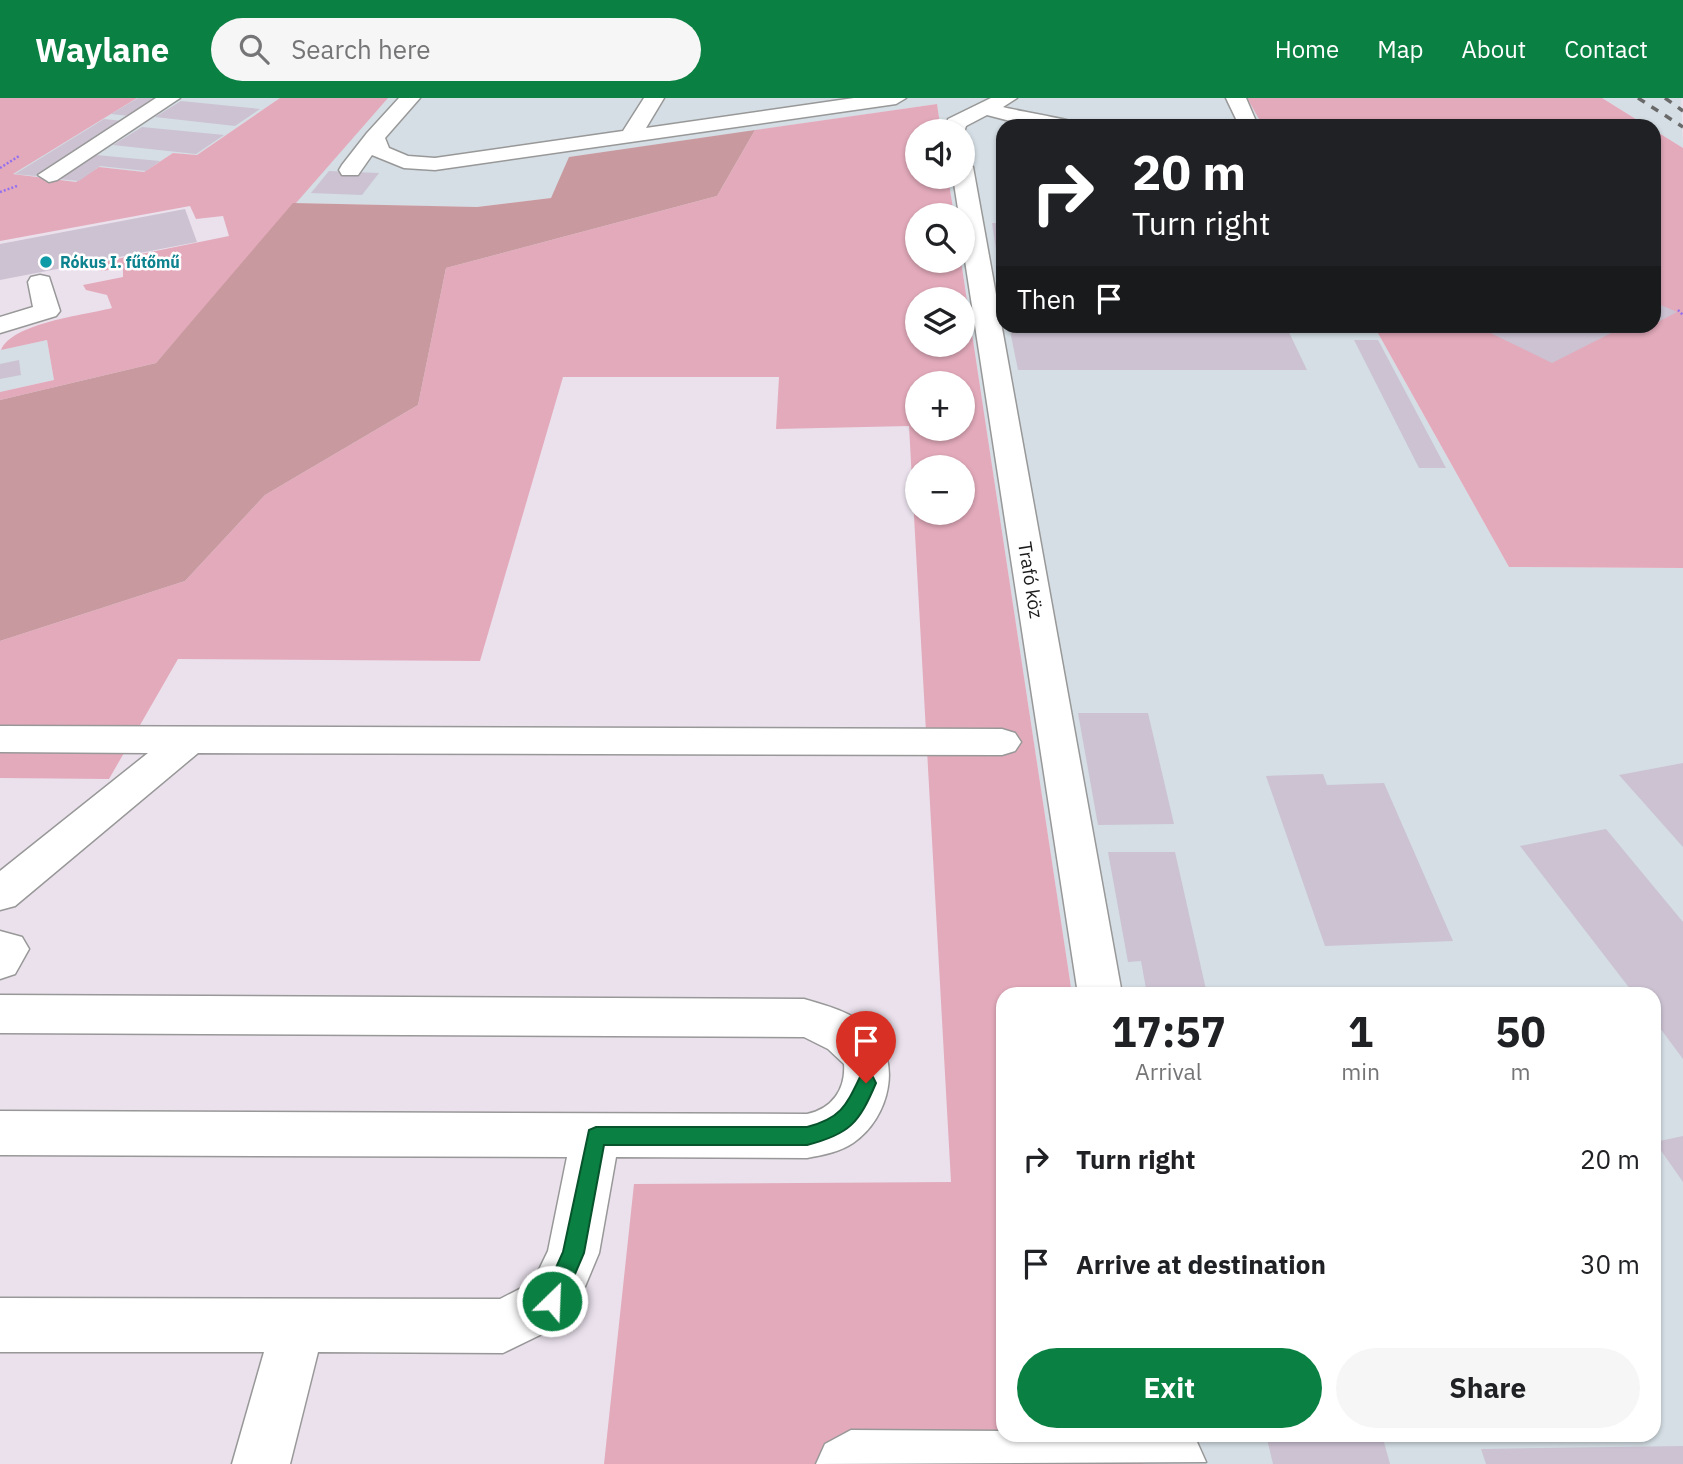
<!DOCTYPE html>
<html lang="en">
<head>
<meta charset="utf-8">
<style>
  :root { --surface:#fff; --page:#f6f6f6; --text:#202124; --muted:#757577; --accent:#0b8043 }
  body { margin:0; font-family:"IBM Plex Sans",sans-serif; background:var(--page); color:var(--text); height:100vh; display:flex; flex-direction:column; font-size:26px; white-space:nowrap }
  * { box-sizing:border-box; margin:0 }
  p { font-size:23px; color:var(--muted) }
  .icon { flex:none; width:38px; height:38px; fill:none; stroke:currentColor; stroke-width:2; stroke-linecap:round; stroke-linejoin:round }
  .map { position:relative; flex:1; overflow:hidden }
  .drawer { position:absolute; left:996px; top:889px; width:665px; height:455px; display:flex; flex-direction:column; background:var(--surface); border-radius:21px; box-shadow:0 2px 5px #0004 }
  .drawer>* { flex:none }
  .banner { position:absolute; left:996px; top:21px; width:665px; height:214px; border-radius:21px; box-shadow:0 2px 5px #0004; background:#202124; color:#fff; overflow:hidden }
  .tools { position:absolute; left:905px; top:21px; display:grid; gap:14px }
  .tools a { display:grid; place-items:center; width:70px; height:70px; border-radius:50%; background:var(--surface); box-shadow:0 2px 5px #0004; font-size:35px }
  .pin { position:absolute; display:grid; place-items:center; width:60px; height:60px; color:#fff; margin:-72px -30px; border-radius:50% 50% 50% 0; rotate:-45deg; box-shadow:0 0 7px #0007 }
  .pin .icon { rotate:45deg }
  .me { position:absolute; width:77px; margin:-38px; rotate:24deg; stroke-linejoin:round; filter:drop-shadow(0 0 5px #0008) }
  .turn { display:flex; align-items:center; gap:24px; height:147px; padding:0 21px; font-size:32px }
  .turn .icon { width:91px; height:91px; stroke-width:2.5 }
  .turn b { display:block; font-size:49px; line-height:60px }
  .then { display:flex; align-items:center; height:66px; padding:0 21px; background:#0003; gap:14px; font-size:26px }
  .eta { display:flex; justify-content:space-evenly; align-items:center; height:119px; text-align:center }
  .eta b { font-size:42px; font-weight:800; line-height:49px }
  .action { display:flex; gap:14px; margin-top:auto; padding:14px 21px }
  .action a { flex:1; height:80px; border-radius:42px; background:var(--accent); color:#fff; font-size:28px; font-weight:800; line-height:80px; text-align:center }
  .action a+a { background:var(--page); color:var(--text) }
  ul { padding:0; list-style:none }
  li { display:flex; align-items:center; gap:21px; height:105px; padding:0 21px }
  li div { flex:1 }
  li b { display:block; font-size:26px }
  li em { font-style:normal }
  header { display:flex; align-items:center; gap:42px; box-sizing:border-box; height:98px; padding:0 35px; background:var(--accent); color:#fff }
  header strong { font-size:33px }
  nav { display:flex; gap:38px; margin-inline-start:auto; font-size:24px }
  .search { width:490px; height:63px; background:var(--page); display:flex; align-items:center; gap:18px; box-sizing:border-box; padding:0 24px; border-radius:38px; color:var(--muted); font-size:26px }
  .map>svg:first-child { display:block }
  .industrial { fill:#d4dee4 }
  .grass { fill:#e3aabb; fill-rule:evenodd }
  .forest { fill:#c8999e }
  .building { fill:#ccc2d2 }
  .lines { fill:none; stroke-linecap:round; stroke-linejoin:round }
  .minor-casing { stroke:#989898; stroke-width:3 }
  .path { stroke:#9570ee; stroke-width:2.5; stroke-dasharray:2 2; stroke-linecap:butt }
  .minor { fill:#fff; fill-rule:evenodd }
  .rail { stroke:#696969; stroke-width:3.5; stroke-dasharray:8 8; stroke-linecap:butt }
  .route { fill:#0b8043; stroke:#07532c; stroke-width:2 }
  .culture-dot { fill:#0f9aa8; stroke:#fff; stroke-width:2.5 }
  .labels { text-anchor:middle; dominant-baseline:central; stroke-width:5; stroke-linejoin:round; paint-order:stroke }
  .far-culture-label { font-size:16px; font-weight:bold; fill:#0d838f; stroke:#fff; text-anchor:start }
  .street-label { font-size:19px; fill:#1b1b1b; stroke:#fff }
</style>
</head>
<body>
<header>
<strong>Waylane</strong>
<div class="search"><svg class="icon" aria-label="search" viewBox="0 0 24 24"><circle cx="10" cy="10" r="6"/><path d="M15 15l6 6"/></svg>Search here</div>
<nav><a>Home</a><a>Map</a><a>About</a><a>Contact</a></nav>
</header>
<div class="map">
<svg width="1683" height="1366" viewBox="0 0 1683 1366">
  <rect width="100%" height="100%" fill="#eae1ec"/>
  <!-- industrial -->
  <g class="industrial">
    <polygon points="137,0 280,0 197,57 173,55 144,74 99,69 77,84 12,76"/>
    <polygon points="388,0 1247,0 1263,28 1003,28 1003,228 1374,228 1509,469 1683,470 1683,1366 1143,1366 1139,1337 1654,1337 1654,896 1072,896 961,163 962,117 954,117 948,79 962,79 962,33 941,33 937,6 570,59 551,100 477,109 293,105"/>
    <polygon points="1602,0 1681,0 1683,50 1654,32 1654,28 1647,28"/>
    <polygon points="47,242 54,282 0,294 0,252"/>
  </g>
  <!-- grass -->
  <g class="grass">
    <path d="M0,0h137l-124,76 63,8 23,-15 45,5 29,-19 24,2 83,-57h108l-232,265 -156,37v-8l54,-12 -7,-40 -46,10c11,-27 84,-35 111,-42l-5,-13 -21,-5 -3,-5 40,-8v-9l-22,3 -4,-8 132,-27 -6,-20 -27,3 -6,-13 -190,35z"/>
    <polygon points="1247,0 1602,0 1647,28 1263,28"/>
    <path d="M937,6l4,27h-24v46h31l6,38h-37v46h44l111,733h-69v441h136l4,29h-539l30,-280 317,-2 -42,-756 -133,3 3,-52h-216l-83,284 -302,-2 -69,120 -109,-1v-137l185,-60 80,-86 153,-90 28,-137 271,-72 38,-66zM917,201h45v46h-45zM917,285h45v46h-45zM917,369h45v46h-45z"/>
    <polygon points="1654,32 1683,50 1683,470 1509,469 1374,228 1654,228"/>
  </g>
  <!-- forest -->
  <polygon class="forest" points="755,32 717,98 446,170 418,307 265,397 185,483 0,543 0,302 156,265 293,105 477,109 551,100 569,59"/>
  <!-- building -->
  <g class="building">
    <polygon points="138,0 159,0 129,18 111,16"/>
    <polygon points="181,3 260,11 235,28 155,19"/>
    <polygon points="104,21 123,23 35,78 15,76"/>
    <polygon points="142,29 224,37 196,56 113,47"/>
    <polygon points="96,57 160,63 146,73 100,68 79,83 59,81"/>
    <polygon points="329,73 379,75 362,97 311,95"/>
    <polygon points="185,111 197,144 0,182 0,146"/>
    <polygon points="992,125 1003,125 1003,185 1001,185"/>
    <polygon points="1654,204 1677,214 1654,226"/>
    <polygon points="1009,228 1286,228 1307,272 1018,272"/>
    <polygon points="1476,228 1625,228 1552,265"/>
    <polygon points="1354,242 1378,242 1446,370 1419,370"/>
    <polygon points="19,262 21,277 0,281 0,266"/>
    <polygon points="1078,615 1148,615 1174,726 1098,727"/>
    <polygon points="1683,665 1683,749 1619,677"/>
    <polygon points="1323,676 1327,687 1384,685 1453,843 1325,848 1266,678"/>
    <polygon points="1606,731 1683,824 1683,961 1654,922 1654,896 1634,896 1520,748"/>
    <polygon points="1108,754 1175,754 1207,896 1147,896 1141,863 1128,864"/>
    <polygon points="1683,1038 1683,1084 1655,1044"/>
    <polygon points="1266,1337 1382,1337 1390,1366 1273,1366"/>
    <polygon points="1683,1348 1683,1366 1486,1366 1481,1351"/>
  </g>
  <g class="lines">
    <!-- minor casing -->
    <g class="minor-casing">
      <g id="minor">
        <polygon points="156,0 180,0 57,82 49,84 38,77"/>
        <polygon points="399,0 420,0 385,40 389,50 408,58 435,60 623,33 644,0 664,0 646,30 854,0 906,0 896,6 435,72 404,70 372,57 358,77 342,77 339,72 342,67 367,35"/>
        <path d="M991,0h26l-14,9c14,4 75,13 79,19h-53l-42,-11 -21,11 -3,9 -1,-4h-16l2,-12z"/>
        <polygon points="1226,0 1246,0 1258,28 1234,28 1237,23"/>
        <polygon points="962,63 973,69 1122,896 1078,896 962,143 962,117 959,117 953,79 962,79"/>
        <polygon points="40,177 49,179 60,213 56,218 0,235 0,219 33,209 28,184 31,179"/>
        <polygon points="0,628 1002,631 1015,635 1021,644 1015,653 1002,657 198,655 15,808 0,812 0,773 148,655 0,654"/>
        <polygon points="0,833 22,839 29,851 15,876 0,881"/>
        <path d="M0,897l804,4c21,6 47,13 64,28 36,31 22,91 -15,116 -13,9 -31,12 -46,15l-191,-1 -17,96 -28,67 -68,33 -185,-1 -28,112h-58l32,-112h-264v-54l500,1 33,-17 15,-31 19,-94 -567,-2v-44l807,3c25,-5 39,-25 37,-50l-16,-15 -24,-12 -804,-4z"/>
        <polygon points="851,1332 1003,1333 1003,1337 1181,1337 1197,1344 1206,1364 816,1366 825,1346"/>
      </g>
    </g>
    <!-- path -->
    <g class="path">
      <polyline points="0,70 19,58"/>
      <polyline points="0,94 17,88"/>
      <polyline points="1678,212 1683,217"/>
    </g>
    <!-- minor -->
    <use href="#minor" class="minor"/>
    <!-- rail -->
    <g class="rail">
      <polyline points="1638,0 1683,29"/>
      <polyline points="1665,0 1683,13"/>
    </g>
  </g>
  <!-- route -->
  <path class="route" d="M866,976l7,3 3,6c-17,40 -26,51 -69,62h-203l-20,108 -24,56 -8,3 -7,-3 -4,-8 22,-49 26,-122 7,-3h211c34,-9 39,-21 53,-50z"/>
  <!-- markers -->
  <circle class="culture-dot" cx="46" cy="164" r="7"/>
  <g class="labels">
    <!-- far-culture labels -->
    <g class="far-culture-label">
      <text x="60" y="164">Rókus I. fűtőmű</text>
    </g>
    <!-- street labels -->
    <g class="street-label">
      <text transform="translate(1031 482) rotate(81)">Trafó köz</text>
    </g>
  </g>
</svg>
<div class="tools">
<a><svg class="icon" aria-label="sound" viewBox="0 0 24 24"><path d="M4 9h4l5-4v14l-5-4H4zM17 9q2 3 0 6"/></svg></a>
<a><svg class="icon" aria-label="search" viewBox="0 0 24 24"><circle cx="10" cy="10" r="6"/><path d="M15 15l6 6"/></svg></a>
<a><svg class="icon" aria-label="layers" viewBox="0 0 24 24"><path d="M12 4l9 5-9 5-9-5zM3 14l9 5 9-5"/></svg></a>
<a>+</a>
<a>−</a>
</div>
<div class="pin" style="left:866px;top:985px;background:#d93025"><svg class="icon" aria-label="arrive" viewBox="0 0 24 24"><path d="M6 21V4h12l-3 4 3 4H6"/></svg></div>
<svg class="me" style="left:552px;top:1203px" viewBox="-20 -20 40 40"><circle r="17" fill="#0b8043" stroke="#fff" stroke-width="3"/><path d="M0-11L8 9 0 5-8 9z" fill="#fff"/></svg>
<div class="banner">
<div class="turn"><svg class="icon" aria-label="right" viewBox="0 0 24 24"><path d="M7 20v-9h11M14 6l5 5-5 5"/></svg><div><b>20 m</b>Turn right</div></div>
<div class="then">Then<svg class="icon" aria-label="arrive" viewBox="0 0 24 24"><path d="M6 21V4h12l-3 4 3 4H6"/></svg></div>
</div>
<section class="drawer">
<div class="eta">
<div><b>17:57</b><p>Arrival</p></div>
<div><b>1</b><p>min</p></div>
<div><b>50</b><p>m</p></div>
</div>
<ul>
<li><svg class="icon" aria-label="right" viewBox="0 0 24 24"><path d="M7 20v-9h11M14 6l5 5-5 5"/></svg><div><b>Turn right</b></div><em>20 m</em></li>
<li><svg class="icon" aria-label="arrive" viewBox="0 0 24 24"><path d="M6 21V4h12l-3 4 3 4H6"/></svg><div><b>Arrive at destination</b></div><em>30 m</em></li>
</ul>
<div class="action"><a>Exit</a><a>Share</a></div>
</section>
</div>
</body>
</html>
